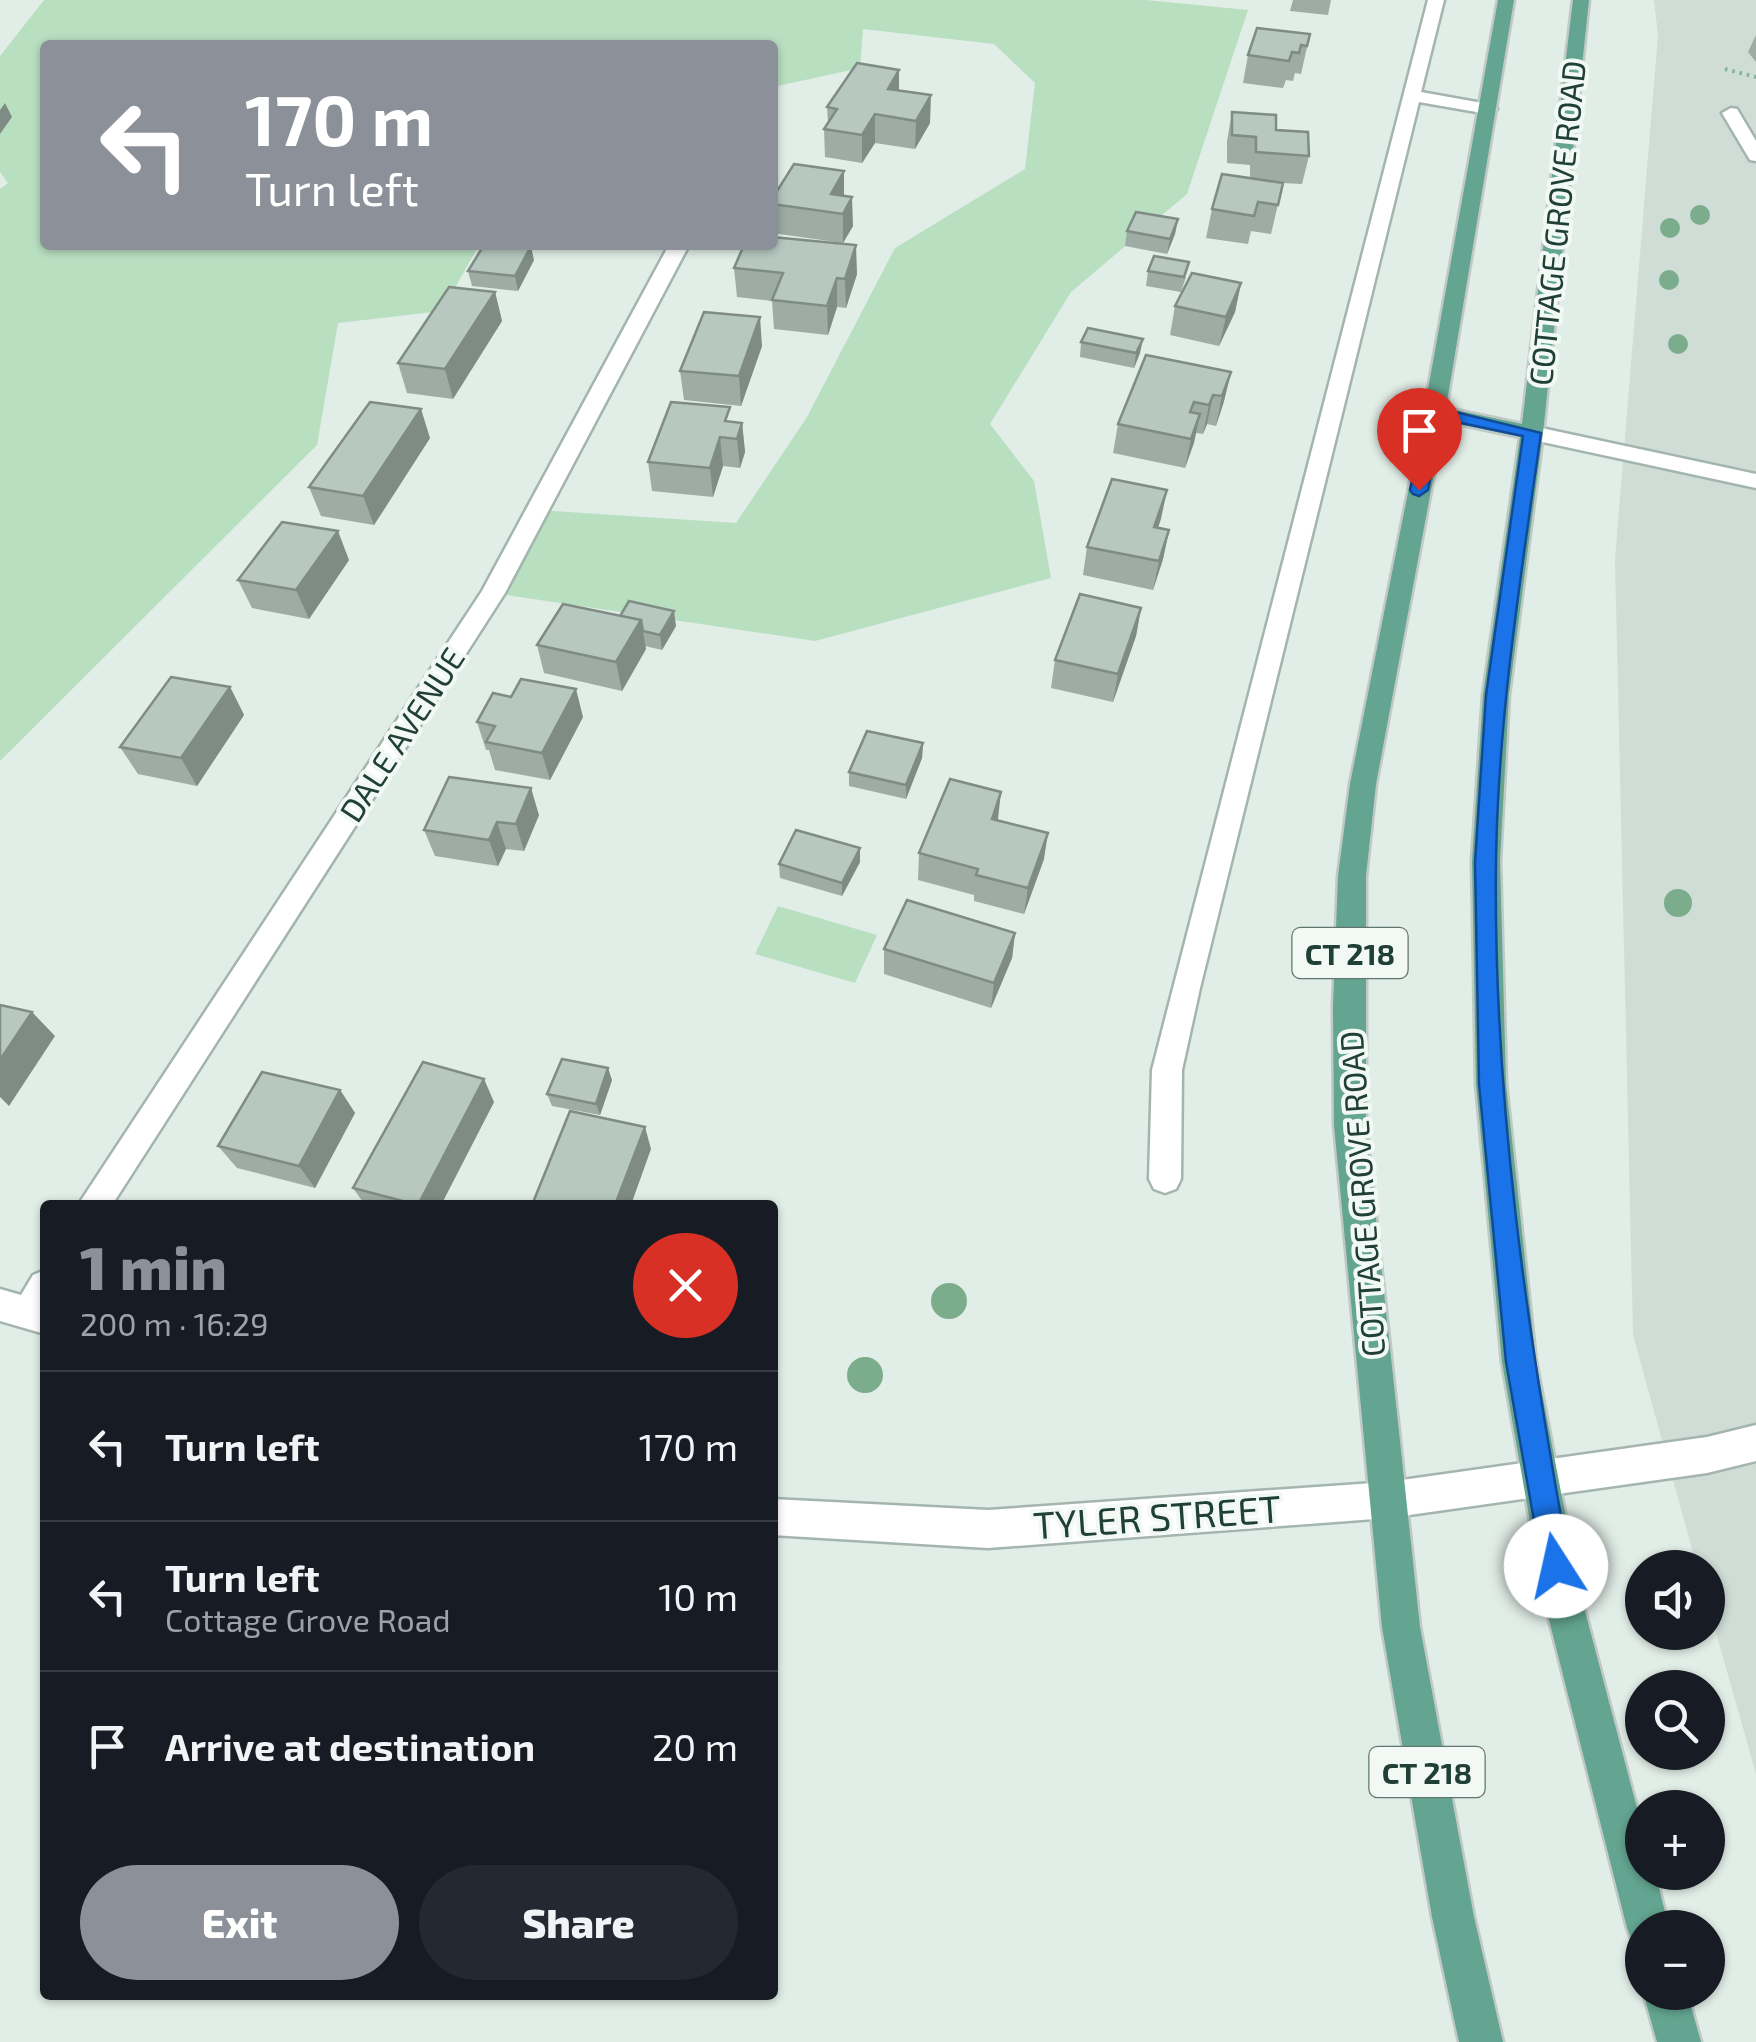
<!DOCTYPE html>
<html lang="en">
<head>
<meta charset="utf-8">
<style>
  :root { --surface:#171b24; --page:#242831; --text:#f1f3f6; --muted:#9ea1a6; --line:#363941; --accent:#8c9099 }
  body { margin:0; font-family:"Exo 2",sans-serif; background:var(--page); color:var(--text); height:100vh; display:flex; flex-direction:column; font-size:38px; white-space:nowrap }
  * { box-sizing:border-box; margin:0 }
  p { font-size:32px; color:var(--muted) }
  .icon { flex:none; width:55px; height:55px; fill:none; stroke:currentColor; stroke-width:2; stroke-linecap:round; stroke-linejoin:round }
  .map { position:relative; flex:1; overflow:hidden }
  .sheet { position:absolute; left:40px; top:1200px; width:738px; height:800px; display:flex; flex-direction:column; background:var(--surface); border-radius:10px; box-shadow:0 2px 8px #0004 }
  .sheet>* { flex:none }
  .top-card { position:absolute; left:40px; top:40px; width:738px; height:210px; border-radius:10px; box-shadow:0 2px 8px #0004; background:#8c9099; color:#fff; overflow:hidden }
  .controls { position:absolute; left:1625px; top:1550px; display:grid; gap:20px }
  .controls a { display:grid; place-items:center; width:100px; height:100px; border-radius:50%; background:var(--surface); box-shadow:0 2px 8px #0004; font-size:50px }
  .pin { position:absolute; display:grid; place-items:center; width:85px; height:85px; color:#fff; margin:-102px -42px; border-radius:50% 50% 50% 0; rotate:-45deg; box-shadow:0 0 10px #0007 }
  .pin .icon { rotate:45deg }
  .me { position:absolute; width:110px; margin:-55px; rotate:350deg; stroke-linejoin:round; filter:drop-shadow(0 0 8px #0008) }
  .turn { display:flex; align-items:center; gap:35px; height:210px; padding:0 40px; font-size:45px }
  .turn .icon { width:130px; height:130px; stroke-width:2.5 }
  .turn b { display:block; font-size:70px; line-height:85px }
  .round { display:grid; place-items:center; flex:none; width:105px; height:105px; border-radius:52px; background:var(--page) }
  .headline { display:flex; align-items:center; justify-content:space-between; height:170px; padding:0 40px }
  h1 { font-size:60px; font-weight:800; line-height:75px; color:var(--accent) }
  .primary-button { display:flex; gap:20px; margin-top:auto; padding:20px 40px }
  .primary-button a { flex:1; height:115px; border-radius:60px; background:var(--accent); color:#fff; font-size:40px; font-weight:800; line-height:115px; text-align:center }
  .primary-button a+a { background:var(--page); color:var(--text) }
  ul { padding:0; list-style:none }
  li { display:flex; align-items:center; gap:30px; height:150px; padding:0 40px; border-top:2px solid var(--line) }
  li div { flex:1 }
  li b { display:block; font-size:38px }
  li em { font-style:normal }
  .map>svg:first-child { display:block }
  .built { fill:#cfddd6 }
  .green { fill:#b9dfc1 }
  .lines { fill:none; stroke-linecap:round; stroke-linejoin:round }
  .minor-casing { stroke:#a3b5ae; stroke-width:5 }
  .major-casing { stroke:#c1c9c6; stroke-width:5 }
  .path { stroke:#80b2a0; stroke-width:4; stroke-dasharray:2.5 5; stroke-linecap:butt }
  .minor { fill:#fff; fill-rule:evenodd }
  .major { fill:#63a590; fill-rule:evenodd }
  .tree { fill:#7bad8d }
  .wall { fill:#9daca5 }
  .shaded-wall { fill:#7f8c86 }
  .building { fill:#b6c8c0; stroke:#7f8c86; stroke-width:2.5 }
  .route { fill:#1a73e8; stroke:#114b97; stroke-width:2.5 }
  .labels { text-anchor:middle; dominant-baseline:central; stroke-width:8; stroke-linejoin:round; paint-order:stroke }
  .shield { fill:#f2f9f5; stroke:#5f776f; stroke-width:2.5 }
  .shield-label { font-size:30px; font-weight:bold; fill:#203f35 }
  .street-label { font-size:32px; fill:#203f35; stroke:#f2f9f5 }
  .near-street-label { font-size:38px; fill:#203f35; stroke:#f2f9f5 }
</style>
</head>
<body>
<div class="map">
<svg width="1756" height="2042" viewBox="0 0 1756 2042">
  <rect width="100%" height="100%" fill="#e1ede7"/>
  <!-- built -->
  <polygon class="built" points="1654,0 1756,0 1756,1774 1708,1604 1708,1568 1697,1567 1633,1335 1615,559 1658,35"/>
  <!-- green -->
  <g class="green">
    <polygon points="44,0 1146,0 1248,10 1187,194 1071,292 990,424 1034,481 1051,578 815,641 493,593 538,510 736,523 807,417 895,248 1025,169 1035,83 994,44 863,29 860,68 773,87 772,45 45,45 45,245 479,245 442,311 338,323 317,445 0,761 0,189 8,183 0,172 0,56"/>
    <polygon points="778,906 877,935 855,983 755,954"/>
  </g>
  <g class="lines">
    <!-- minor casing -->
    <g class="minor-casing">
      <g id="minor">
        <polygon points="1428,0 1444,0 1421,92 1488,104 1497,109 1488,114 1419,102 1200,988 1182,1070 1181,1179 1176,1189 1165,1193 1154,1189 1149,1179 1152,1070"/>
        <polygon points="1731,108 1737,109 1756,141 1756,161 1750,160 1722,113"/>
        <polygon points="669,245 689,245 505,593 112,1205 78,1205 482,591"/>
        <polygon points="1532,426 1756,474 1756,488 1524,438 1521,433"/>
        <polygon points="45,1270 45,1334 0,1321 0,1289 21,1295 33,1275"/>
        <polygon points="1756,1425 1756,1461 1707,1473 1388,1518 988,1548 772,1535 772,1499 988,1510 1388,1482 1707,1437"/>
      </g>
    </g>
    <!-- major casing -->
    <g class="major-casing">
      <g id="major">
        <polygon points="1498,0 1514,0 1446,408 1522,424 1573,0 1589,0 1543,433 1509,695 1500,861 1506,1084 1536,1362 1581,1596 1642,1827 1642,1872 1655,1872 1669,1928 1642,1928 1642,1947 1633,1943 1627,1928 1543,1596 1502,1362 1476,1084 1472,861 1483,695 1520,437 1444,421 1376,784 1366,876 1366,1125 1420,1627 1474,1917 1503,2042 1459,2042 1432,1917 1382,1627 1334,1125 1333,1007 1338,876 1350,784 1424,412"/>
        <polygon points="1643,1992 1687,1992 1701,2042 1657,2042"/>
      </g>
    </g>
    <!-- path -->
    <polyline class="path" points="1725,69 1756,77"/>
    <!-- minor -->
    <use href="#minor" class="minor"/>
    <!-- major -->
    <use href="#major" class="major"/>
  </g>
  <!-- trees -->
  <g class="tree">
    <circle cx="1700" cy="215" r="10"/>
    <circle cx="1670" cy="228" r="10"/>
    <circle cx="1669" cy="280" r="10"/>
    <circle cx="1678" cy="344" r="10"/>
    <circle cx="1678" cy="903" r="14"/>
    <circle cx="949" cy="1301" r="18"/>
    <circle cx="865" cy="1375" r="18"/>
  </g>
  <!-- wall -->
  <g class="wall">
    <polygon points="1293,0 1331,0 1328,15 1290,11"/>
    <polygon points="1310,34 1301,74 1295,73 1293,81 1286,80 1283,88 1243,83 1248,55"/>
    <polygon points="1756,35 1756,62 1748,52"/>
    <polygon points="899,91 930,123 915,149 875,143 862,163 825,157 824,129 828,123 827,107"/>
    <polygon points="1232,112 1276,130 1309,156 1302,184 1283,183 1271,234 1251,231 1248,244 1206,238 1212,209 1250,178 1250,165 1227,163 1227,141"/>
    <polygon points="844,196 853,226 843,243 772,233 772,199"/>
    <polygon points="1178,219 1175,234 1167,254 1125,246 1127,231"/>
    <polygon points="534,260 518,291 472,286 468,271"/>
    <polygon points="734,268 857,274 846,308 837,307 828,335 774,329 772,301 737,297"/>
    <polygon points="1148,271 1186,277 1181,292 1146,286"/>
    <polygon points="1241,283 1235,312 1219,346 1170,335 1175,306"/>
    <polygon points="495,292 502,321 453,399 407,393 398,363"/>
    <polygon points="1081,342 1140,353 1134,368 1080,357"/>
    <polygon points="762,346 741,406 684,400 680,371"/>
    <polygon points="1231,372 1224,401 1216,426 1207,424 1203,434 1196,433 1185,468 1113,453 1118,424"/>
    <polygon points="731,422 742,423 745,452 740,468 723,466 713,497 652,491 648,462"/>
    <polygon points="430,438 374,525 321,516 309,487"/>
    <polygon points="1167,490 1158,528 1169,530 1163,559 1153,590 1083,575 1087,547"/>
    <polygon points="349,560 309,619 252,608 238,580"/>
    <polygon points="1141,608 1136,636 1113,702 1051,688 1055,660"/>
    <polygon points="620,616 676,626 662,650 645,646 646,649 622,691 544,673 537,645"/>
    <polygon points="230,687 244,715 197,786 138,774 120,747"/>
    <polygon points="583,717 550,780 495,770 489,750 486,750 477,722"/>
    <polygon points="923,743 922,758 906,799 849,786 849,772"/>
    <polygon points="539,815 524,851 506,849 498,866 435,856 424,830"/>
    <polygon points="998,820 1044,859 1024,914 974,901 974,895 918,880 919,853"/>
    <polygon points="860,848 860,862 842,896 780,878 779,864"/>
    <polygon points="1015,933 1012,958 991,1008 884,974 884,949"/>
    <polygon points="612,1080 600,1115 552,1106 547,1094"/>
    <polygon points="340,1090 355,1113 315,1188 237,1168 218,1146"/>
    <polygon points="494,1102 441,1205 365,1205 353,1188"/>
  </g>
  <!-- shaded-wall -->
  <g class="shaded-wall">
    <polygon points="899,70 899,98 888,89"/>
    <polygon points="931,95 930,123 915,149 916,121"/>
    <polygon points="5,103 12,117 0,134 0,110"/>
    <polygon points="875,114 875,143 862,163 862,135"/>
    <polygon points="844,171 844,200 831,194"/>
    <polygon points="852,197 853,226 843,243 843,214"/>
    <polygon points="1178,219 1175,234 1167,254 1170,239"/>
    <polygon points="856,245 857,274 846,308 845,279"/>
    <polygon points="531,246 534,260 518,291 515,276"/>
    <polygon points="837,278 837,307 828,335 827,306"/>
    <polygon points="1241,283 1235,312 1219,346 1226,317"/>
    <polygon points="495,292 502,321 453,399 445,369"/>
    <polygon points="760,317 762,346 741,406 739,376"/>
    <polygon points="1143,339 1140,353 1134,368 1136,353"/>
    <polygon points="1231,372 1224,401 1216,426 1222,396"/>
    <polygon points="1213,395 1207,424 1203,434 1209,405"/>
    <polygon points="421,409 430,438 374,525 363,496"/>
    <polygon points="1200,414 1194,443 1185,468 1191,439"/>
    <polygon points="742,423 745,452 740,468 737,439"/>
    <polygon points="720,437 723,466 713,497 710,468"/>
    <polygon points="1167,490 1161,519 1148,556 1154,527"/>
    <polygon points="1169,530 1163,559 1153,590 1159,561"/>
    <polygon points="338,531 349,560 309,619 296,590"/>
    <polygon points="1141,608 1136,636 1113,702 1118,674"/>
    <polygon points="674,611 676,626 662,650 660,635"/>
    <polygon points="641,620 646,649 622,691 616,662"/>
    <polygon points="230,687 244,715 197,786 181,758"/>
    <polygon points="576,689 583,717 550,780 542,753"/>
    <polygon points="923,743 922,758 906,799 906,785"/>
    <polygon points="531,788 539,815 524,851 516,824"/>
    <polygon points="1001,792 998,819 989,845 992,819"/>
    <polygon points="497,822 506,849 498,866 489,840"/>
    <polygon points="1048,833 1044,859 1024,914 1028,888"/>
    <polygon points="860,848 860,862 842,896 842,883"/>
    <polygon points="1015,933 1012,958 991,1008 994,983"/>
    <polygon points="32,1012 55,1036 9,1106 0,1097 0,1060"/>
    <polygon points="608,1068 612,1080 600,1115 596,1104"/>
    <polygon points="484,1079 494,1102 441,1205 418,1205"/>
    <polygon points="340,1090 355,1113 315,1188 299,1166"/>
    <polygon points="645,1127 651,1149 631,1205 615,1205"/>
  </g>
  <!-- building -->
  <g class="building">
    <polygon points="1257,28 1310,34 1307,46 1301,45 1299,53 1292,52 1289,61 1248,55"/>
    <polygon points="857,63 899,70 888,89 931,95 916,121 875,114 862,135 824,129 837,109 827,107"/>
    <polygon points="1232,112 1276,115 1276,130 1308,132 1309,156 1256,152 1256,137 1232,135"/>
    <polygon points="794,164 844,171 831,194 852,197 843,214 772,204 772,199"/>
    <polygon points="1222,174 1283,183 1278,205 1258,202 1254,216 1212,209"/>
    <polygon points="1136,212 1178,219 1170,239 1127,231"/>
    <polygon points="772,237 856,245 845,279 837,278 827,306 772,300 783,273 734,268 744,245 772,245"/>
    <polygon points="484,245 524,245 531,246 515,276 468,271"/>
    <polygon points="1154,256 1189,262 1184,277 1148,271"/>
    <polygon points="1192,273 1241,283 1226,317 1175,306"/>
    <polygon points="449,287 495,292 445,369 398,363"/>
    <polygon points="704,312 760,317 739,376 680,371"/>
    <polygon points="1088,328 1143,339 1136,353 1081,342"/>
    <polygon points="1146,355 1231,372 1222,396 1213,395 1209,405 1194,402 1190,412 1200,414 1191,439 1118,424"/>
    <polygon points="370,402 421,409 363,496 309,487"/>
    <polygon points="671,402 730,407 725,421 742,423 737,439 720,437 710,468 648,462"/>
    <polygon points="1112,479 1167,490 1154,527 1169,530 1159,561 1087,547"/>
    <polygon points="282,522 338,531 296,590 238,580"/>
    <polygon points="1080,594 1141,608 1118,674 1055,660"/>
    <polygon points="629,601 674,611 660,635 643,631 641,620 620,616"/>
    <polygon points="563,604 641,620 616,662 537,645"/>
    <polygon points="171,677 230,687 181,758 120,747"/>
    <polygon points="521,679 576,689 542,753 486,742 495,726 477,722 493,693 511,697"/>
    <polygon points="867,731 923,743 906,785 849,772"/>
    <polygon points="449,777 531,788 516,824 497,822 489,840 424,830"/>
    <polygon points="950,779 1001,792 992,819 1048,833 1028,888 976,875 978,869 919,853"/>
    <polygon points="796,830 860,848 842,883 779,864"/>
    <polygon points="907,900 1015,933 994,983 884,949"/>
    <polygon points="0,1005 32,1012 0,1060"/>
    <polygon points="562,1059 608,1068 596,1104 547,1094"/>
    <polygon points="423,1062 484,1079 418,1205 353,1188"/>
    <polygon points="262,1072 340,1090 299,1166 218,1146"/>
    <polygon points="570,1111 645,1127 615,1205 532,1205"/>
  </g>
  <!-- route -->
  <path class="route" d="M1435,407l106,26c-20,142 -43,284 -45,428 -3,237 31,473 74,705l-4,10 -10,4 -10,-4 -4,-10 -36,-204 -27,-278 -4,-222 11,-167 37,-259 -81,-17 -14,71 -9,6 -6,-2 -3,-4 17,-78z"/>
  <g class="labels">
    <!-- shield labels -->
    <g class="shield">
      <rect x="1292.5" y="928" width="115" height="50" rx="8"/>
      <rect x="1369.5" y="1747" width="115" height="50" rx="8"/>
    </g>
    <g class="shield-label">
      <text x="1350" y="953">CT 218</text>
      <text x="1427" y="1772">CT 218</text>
    </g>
    <!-- street labels -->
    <g class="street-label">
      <text transform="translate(1556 223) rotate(-84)">COTTAGE GROVE ROAD</text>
      <text transform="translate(401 734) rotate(-57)">DALE AVENUE</text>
      <text transform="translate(1361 1194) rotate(-94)">COTTAGE GROVE ROAD</text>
    </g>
    <!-- near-street labels -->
    <g class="near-street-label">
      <text transform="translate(1157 1516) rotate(-4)">TYLER STREET</text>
    </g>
  </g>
</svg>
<div class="controls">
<a><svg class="icon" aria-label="sound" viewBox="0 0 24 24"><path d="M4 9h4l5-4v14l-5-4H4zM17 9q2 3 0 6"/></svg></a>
<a><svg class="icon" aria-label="search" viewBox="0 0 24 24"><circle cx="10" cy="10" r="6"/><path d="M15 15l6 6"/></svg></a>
<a>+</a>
<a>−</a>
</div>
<div class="pin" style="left:1419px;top:490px;background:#d93025"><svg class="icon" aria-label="arrive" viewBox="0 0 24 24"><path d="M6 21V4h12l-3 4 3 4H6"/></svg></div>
<svg class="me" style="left:1556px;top:1566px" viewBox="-20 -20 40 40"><circle r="19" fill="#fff"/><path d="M0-13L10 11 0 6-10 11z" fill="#1a73e8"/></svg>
<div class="top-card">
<div class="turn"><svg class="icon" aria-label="left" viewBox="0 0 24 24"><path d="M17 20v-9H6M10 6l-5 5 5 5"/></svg><div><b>170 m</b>Turn left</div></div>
</div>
<section class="sheet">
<div class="headline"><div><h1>1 min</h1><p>200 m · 16:29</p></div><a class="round" style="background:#d93025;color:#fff"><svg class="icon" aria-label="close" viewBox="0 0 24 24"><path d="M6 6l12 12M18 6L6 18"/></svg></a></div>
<ul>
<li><svg class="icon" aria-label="left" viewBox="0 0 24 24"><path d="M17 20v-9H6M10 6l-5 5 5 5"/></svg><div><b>Turn left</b></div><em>170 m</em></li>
<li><svg class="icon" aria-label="left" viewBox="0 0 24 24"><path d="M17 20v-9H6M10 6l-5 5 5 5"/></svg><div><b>Turn left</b><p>Cottage Grove Road</p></div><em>10 m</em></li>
<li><svg class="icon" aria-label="arrive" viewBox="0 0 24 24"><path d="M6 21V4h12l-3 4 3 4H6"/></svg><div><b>Arrive at destination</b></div><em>20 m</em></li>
</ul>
<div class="primary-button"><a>Exit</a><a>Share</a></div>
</section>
</div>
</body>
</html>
